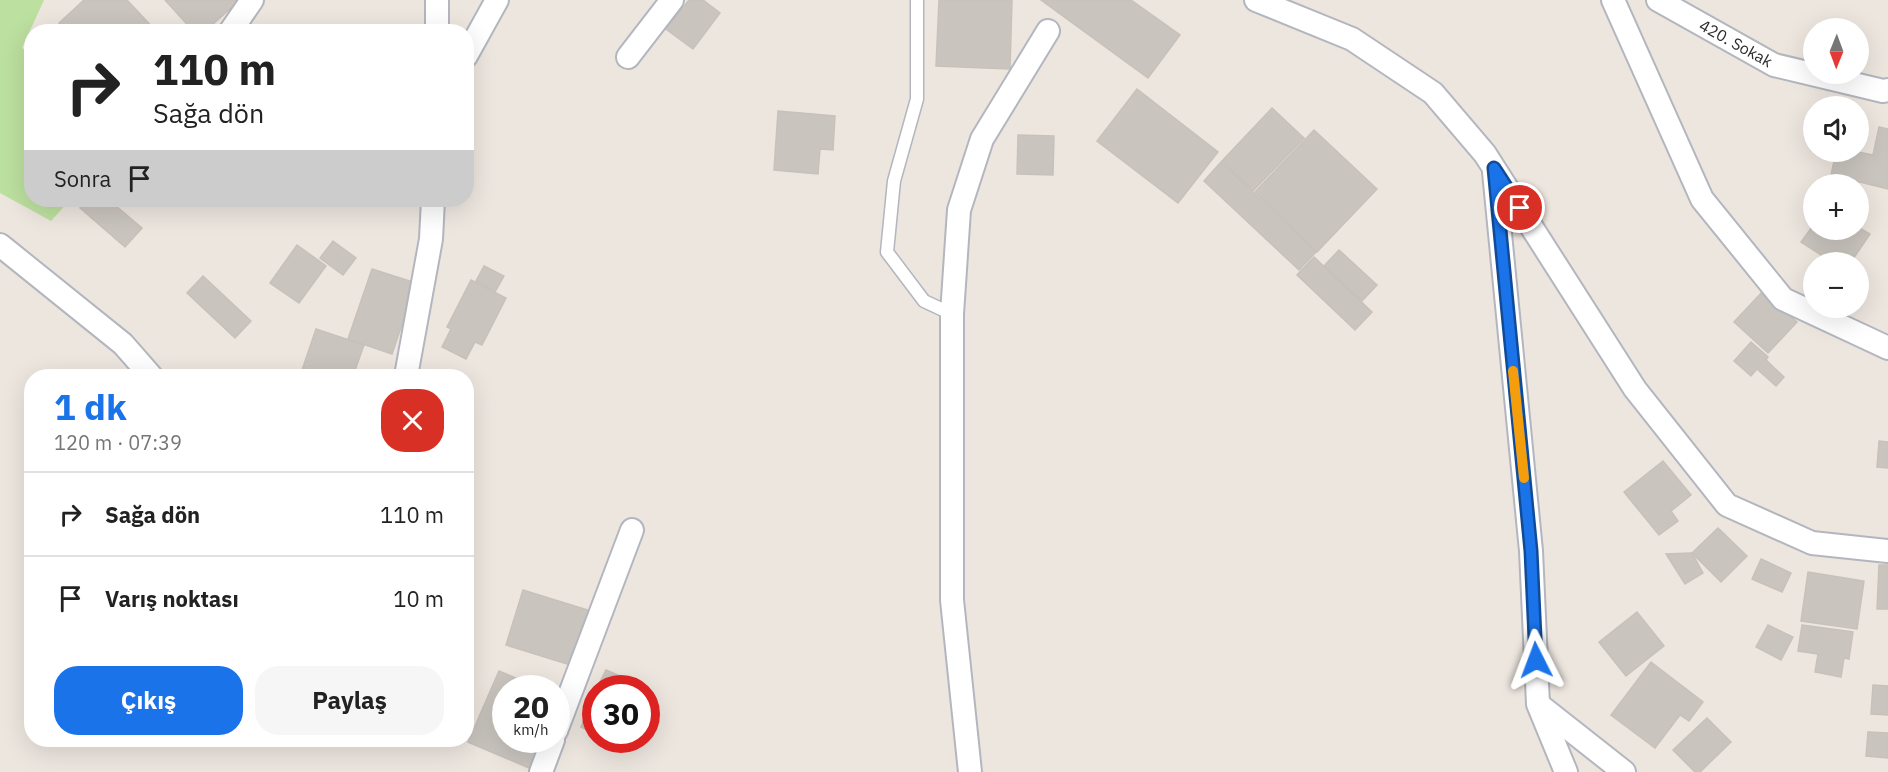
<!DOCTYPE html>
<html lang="tr">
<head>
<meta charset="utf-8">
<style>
  :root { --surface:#fff; --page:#f6f6f6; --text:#222; --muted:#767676; --line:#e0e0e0; --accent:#1a73e8 }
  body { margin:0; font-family:"IBM Plex Sans",sans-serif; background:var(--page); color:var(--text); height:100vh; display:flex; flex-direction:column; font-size:22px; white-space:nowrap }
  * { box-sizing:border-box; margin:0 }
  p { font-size:20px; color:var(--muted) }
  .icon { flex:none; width:33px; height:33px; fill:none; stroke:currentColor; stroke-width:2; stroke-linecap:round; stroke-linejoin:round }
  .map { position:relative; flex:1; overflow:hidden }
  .sheet { position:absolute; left:24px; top:369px; width:450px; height:378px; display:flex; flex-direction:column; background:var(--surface); border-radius:24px; box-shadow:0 6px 24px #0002 }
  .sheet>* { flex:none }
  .guide { position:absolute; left:24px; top:24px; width:450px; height:183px; border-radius:24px; box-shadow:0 6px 24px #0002; background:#fff; color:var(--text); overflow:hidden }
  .needle { width:39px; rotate:181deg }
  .tools { position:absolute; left:1803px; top:18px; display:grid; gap:12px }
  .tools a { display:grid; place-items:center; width:66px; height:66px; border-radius:50%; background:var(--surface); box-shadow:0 6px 24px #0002; font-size:30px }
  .speed { position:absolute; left:492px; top:675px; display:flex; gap:12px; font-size:30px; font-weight:700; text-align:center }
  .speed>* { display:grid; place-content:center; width:78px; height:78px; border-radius:50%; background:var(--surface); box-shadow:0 6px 24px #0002; line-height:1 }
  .speed small { font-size:15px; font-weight:400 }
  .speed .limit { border:9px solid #d22; background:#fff; color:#111 }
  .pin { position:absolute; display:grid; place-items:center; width:51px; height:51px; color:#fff; margin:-26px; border:3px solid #fff; border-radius:50%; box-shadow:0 2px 6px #0007 }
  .me { position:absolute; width:66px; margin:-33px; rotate:357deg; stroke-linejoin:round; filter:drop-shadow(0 0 4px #0008) }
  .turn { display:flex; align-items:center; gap:21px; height:126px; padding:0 30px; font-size:27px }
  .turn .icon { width:78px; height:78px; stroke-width:2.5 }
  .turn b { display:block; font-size:42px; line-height:51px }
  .then { display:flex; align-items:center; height:57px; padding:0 30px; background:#0003; gap:12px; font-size:22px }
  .round { display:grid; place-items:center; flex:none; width:63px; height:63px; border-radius:24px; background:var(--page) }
  .summary { display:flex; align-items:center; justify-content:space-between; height:102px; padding:0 30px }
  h1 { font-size:36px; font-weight:700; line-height:45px; color:var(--accent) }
  .button { display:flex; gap:12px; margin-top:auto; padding:12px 30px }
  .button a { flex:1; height:69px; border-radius:24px; background:var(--accent); color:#fff; font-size:24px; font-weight:700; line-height:69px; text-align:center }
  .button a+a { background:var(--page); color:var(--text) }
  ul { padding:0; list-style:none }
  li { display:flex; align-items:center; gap:18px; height:84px; padding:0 30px; border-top:2px solid var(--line) }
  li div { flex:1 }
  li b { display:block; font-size:22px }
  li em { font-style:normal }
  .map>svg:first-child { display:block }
  .green { fill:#bce09f }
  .building { fill:#c9c4be; stroke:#c8c1b9; stroke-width:1.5 }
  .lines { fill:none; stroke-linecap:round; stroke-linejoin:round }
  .service-casing { stroke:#b3b6bf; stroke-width:15 }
  .minor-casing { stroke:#b3b6bf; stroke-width:26 }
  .service { stroke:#fff; stroke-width:12 }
  .minor { stroke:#fff; stroke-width:22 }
  .route-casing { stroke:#114b97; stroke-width:15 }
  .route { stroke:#1a73e8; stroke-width:10 }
  .slow { stroke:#f59e0b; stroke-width:10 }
  .labels { text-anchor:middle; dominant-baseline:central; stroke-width:4.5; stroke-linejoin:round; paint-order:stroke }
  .street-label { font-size:16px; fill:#2c2c2c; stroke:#fff }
</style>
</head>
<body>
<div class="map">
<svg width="1888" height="772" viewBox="0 0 1888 772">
  <rect width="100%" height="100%" fill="#ede6df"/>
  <!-- green -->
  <polygon class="green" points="0,0 44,0 22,48 31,55 32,200 70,200 51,221 0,193"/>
  <!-- building -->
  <g class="building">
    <polygon points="84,0 127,0 157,32 66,32 59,23"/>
    <polygon points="165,0 240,0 204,32 194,32"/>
    <polygon points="689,0 703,0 720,13 693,49 666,29"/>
    <polygon points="939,0 1012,0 1010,69 936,66"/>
    <polygon points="1041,0 1131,0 1180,35 1148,78"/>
    <polygon points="1137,89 1218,152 1178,203 1097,141"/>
    <polygon points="1272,108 1304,138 1253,191 1222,161"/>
    <polygon points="778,111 835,116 833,150 820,149 818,174 774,170"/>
    <polygon points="1879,127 1888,129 1888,189 1831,175 1836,152 1858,152 1873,155"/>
    <polygon points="1314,130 1377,189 1317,252 1255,192"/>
    <polygon points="1018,135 1054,136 1053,175 1017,174"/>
    <polygon points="1221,162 1316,252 1299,270 1204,181"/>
    <polygon points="87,200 109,200 142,228 125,247 80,208"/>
    <polygon points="1814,224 1814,230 1858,230 1858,227 1870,234 1851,262 1832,262 1801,242"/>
    <polygon points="333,241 356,258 343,275 320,258"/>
    <polygon points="297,245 326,266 299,303 270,283"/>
    <polygon points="1339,250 1377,285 1362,301 1324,266"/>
    <polygon points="1314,257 1372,312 1355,330 1297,275"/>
    <polygon points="484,266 504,276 495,292 476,281"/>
    <polygon points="372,269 416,283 392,354 348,339"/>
    <polygon points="203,276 251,321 235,338 187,293"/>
    <polygon points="471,280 506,298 482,345 475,342 466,359 442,347 451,329 447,327"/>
    <polygon points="1763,291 1797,322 1768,353 1734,322"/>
    <polygon points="316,329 364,345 353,376 300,376"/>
    <polygon points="1751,342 1768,357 1766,360 1784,377 1776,386 1757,369 1751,376 1734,361"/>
    <polygon points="1879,441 1888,442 1888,468 1877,467"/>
    <polygon points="1663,461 1691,495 1671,511 1678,521 1659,535 1624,492"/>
    <polygon points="1718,528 1747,556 1721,582 1692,553"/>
    <polygon points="1692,553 1703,573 1685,584 1666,554"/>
    <polygon points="1761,559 1791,573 1782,592 1752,579"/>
    <polygon points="1879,565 1888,565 1888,609 1877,609"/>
    <polygon points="1808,572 1864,581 1857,629 1801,621"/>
    <polygon points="523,590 594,612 577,667 506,645"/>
    <polygon points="1637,612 1664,646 1626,676 1599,642"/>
    <polygon points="1768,625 1793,637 1781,660 1756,647"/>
    <polygon points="1802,625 1853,632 1849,659 1844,658 1841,677 1815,672 1818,654 1798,651"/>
    <polygon points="1651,662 1703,702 1689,721 1680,715 1655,748 1611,715"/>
    <polygon points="606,670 634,682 631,688 597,688"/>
    <polygon points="499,671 540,688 506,688 506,740 549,740 536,771 468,742"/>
    <polygon points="1873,685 1888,686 1888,715 1871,714"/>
    <polygon points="596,693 596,733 581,727"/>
    <polygon points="1707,718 1731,742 1700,772 1695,772 1673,750"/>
    <polygon points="1868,732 1888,733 1888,758 1866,756"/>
  </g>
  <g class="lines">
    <!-- service casing -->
    <g class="service-casing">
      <polyline id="service" points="917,0 917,99 894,181 887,252 924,301 952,314"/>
    </g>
    <!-- minor casing -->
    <g class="minor-casing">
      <g id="minor">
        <polyline points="1256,0 1352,39 1433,93 1485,154 1635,389 1727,505 1812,543 1888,551"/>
        <polyline points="1613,0 1702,199 1783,299 1888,348"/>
        <polyline points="1658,0 1774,65 1883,91 1888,90"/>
        <polyline points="230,32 252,0"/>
        <polyline points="437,32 437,0"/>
        <polyline points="466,56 497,0"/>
        <polyline points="628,57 672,0"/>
        <polyline points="1494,172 1531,551 1538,704 1566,772"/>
        <polyline points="0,245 123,344 151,376"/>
        <polyline points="406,376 431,239 433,200"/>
        <polyline points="1539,705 1624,772"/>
        <polyline points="556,731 632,530"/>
        <polyline points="541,772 553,740"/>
        <polyline points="970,772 952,600 952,314 959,210 982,139 1048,31"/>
      </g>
    </g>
    <!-- service -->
    <use href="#service" class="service"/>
    <!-- minor -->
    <use href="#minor" class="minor"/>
  </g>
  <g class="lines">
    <!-- route casing -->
    <g class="route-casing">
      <polyline id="route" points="1520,208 1494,168 1531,551 1536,660"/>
    </g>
    <!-- route -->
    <use href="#route" class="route"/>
    <!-- slow -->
    <polyline class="slow" points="1513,371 1524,478"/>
  </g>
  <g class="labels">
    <!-- street labels -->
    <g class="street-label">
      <text transform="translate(1736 43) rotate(29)">420. Sokak</text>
    </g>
  </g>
</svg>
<div class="tools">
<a><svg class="needle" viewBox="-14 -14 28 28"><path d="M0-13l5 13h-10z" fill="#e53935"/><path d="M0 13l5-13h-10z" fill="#767676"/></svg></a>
<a><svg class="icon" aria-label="sound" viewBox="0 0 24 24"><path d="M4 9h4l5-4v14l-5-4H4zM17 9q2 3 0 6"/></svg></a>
<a>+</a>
<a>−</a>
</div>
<div class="speed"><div>20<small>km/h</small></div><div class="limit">30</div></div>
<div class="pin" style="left:1520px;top:208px;background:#d93025"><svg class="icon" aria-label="arrive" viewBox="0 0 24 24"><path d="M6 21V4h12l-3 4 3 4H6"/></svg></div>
<svg class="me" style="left:1536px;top:660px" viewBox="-20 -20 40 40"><path d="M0-17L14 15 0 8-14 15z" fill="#1a73e8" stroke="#fff" stroke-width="4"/></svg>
<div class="guide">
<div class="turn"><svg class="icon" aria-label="right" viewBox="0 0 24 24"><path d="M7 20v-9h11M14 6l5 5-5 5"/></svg><div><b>110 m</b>Sağa dön</div></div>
<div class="then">Sonra<svg class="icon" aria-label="arrive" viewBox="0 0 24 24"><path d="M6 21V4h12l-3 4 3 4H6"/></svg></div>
</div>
<section class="sheet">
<div class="summary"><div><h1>1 dk</h1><p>120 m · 07:39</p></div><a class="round" style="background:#d93025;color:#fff"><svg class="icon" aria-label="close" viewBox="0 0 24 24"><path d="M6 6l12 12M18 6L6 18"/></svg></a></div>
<ul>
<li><svg class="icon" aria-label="right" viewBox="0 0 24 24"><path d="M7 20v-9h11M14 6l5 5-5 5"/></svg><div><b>Sağa dön</b></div><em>110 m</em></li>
<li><svg class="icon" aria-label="arrive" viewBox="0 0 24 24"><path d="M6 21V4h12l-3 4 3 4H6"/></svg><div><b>Varış noktası</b></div><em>10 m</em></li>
</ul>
<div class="button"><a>Çıkış</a><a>Paylaş</a></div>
</section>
</div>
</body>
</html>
